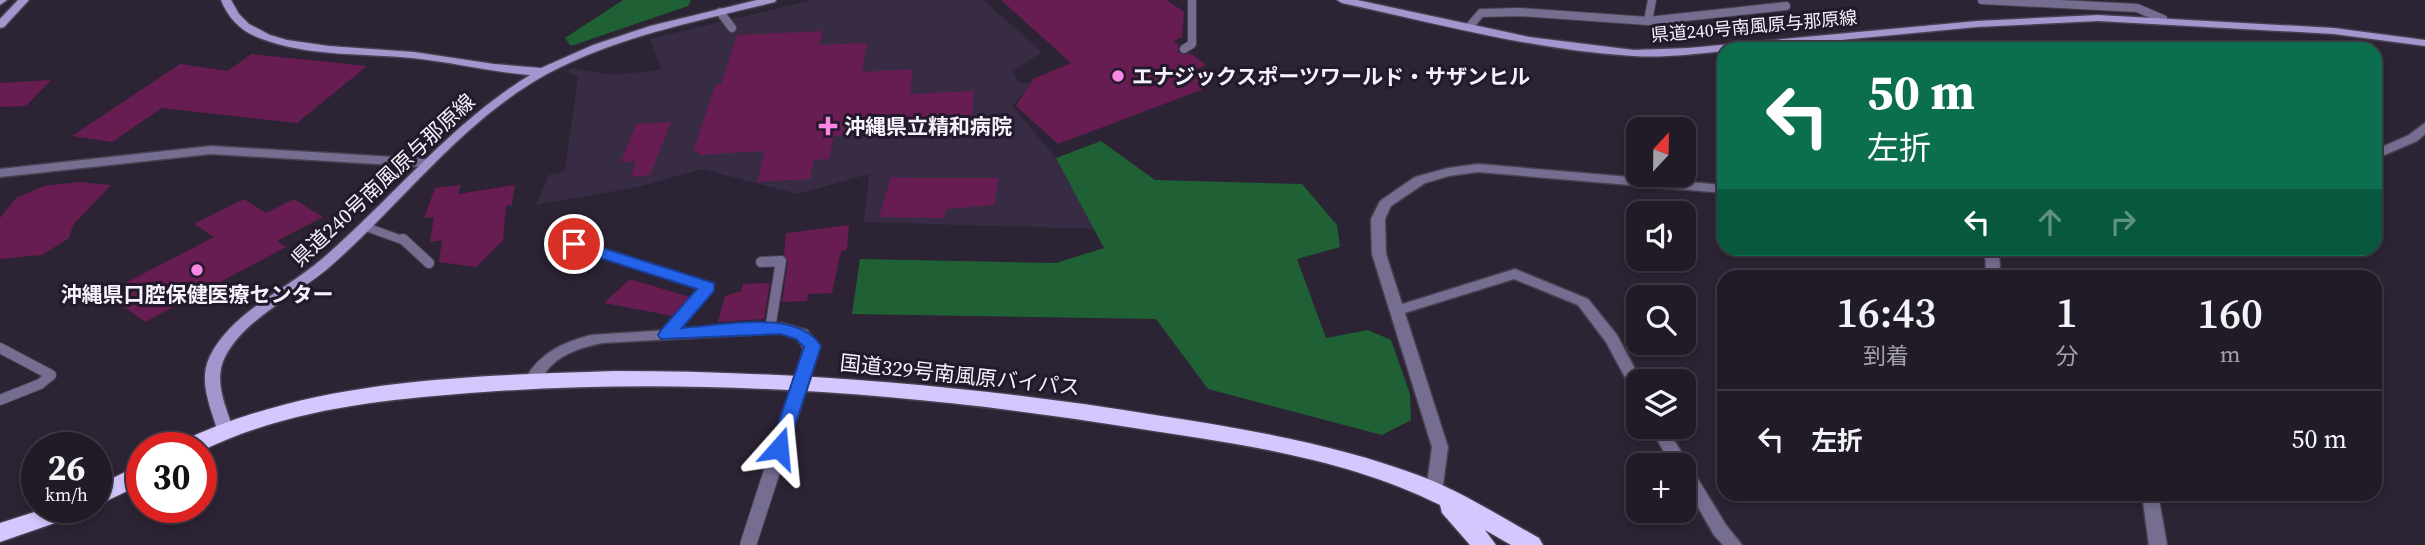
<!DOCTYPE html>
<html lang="ja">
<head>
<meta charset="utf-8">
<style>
  :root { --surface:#211a27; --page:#2d2733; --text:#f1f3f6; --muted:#a2a1a7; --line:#3e3844 }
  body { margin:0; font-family:"Source Serif 4","Noto Sans JP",serif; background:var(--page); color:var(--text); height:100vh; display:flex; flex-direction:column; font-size:26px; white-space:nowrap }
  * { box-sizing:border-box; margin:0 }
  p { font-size:23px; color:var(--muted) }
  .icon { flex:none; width:38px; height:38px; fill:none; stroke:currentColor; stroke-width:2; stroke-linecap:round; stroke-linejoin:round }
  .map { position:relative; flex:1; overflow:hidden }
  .drawer { position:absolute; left:1717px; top:270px; width:665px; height:231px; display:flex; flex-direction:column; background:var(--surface); border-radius:21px; box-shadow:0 4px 10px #0003,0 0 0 2px var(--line) }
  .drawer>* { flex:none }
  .guide { position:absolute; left:1717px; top:42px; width:665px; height:214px; border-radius:21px; box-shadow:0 4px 10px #0003,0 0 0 2px var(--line); background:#0b6e4f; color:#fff; overflow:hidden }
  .needle { width:46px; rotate:22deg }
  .buttons { position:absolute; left:1626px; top:117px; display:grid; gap:14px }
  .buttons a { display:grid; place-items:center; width:70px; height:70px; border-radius:14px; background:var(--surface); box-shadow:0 4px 10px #0003,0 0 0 2px var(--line); font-size:35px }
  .speed { position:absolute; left:21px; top:432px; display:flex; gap:14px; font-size:35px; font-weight:700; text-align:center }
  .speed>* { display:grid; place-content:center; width:91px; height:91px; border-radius:50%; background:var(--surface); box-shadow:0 4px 10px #0003,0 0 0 2px var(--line); line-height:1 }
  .speed small { font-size:18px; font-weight:400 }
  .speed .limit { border:10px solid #d22; background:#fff; color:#111 }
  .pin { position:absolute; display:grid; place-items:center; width:60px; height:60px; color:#fff; margin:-30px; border:4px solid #fff; border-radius:50%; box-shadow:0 2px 7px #0007 }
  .me { position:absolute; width:77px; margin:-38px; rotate:18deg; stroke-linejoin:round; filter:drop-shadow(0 0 5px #0008) }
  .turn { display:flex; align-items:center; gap:24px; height:147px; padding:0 35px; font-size:32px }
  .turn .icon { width:91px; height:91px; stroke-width:2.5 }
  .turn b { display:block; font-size:49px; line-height:60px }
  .lanes { display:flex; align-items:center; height:66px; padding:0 35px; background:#0003; justify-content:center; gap:35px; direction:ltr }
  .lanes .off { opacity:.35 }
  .eta { display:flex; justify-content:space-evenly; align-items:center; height:119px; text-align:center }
  .eta b { font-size:42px; font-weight:600; line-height:49px }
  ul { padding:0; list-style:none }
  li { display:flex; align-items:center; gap:21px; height:98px; padding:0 35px; border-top:2px solid var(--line) }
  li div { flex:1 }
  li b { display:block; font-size:26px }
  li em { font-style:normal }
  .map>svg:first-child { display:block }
  .built { fill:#372c43 }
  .forest { fill:#1f6135 }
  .building { fill:#671d51 }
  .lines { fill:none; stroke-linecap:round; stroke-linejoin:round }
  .service-far1-casing { stroke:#484050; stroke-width:10 }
  .service-casing { stroke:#484050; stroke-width:12 }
  .minor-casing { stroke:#484050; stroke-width:3 }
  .tertiary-casing { stroke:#484050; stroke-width:3 }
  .secondary-casing { stroke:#484050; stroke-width:3 }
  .trunk-casing { stroke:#484050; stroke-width:3 }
  .service-far1 { stroke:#766e91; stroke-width:8 }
  .service { stroke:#766e91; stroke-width:10 }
  .minor { fill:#766e91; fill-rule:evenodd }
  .tertiary { fill:#766e91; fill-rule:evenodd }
  .secondary { fill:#a396ce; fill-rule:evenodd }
  .trunk { fill:#d4c7fe; fill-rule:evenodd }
  .minor-bridge-casing { stroke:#484050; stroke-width:18; stroke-linecap:butt }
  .minor-bridge { stroke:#766e91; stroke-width:16 }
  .route { fill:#2563eb; stroke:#184099; stroke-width:2 }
  .poi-dot { fill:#fb87e5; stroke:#22192a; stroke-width:2.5 }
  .labels { text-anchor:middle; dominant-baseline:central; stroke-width:6; stroke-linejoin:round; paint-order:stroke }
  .far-street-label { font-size:18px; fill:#f6f1fc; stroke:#22192a }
  .poi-label { font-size:21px; font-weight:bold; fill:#f6f1fc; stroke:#22192a; text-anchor:start }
  .street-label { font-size:21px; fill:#f6f1fc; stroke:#22192a }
</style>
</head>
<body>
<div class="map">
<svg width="2425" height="545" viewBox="0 0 2425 545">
  <rect width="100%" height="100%" fill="#2c2334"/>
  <!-- built -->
  <polygon class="built" points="812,0 983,0 1042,52 1013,71 1018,82 1032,84 1012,106 1056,158 1095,229 864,222 869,174 798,194 702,169 638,187 536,205 549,175 565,171 578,76 566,72 573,68 611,75 661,70 650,39"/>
  <!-- forest -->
  <g class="forest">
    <polygon points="623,0 691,0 688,6 571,46 565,38"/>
    <polygon points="1101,141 1155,180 1302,184 1337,225 1340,247 1297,259 1326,338 1368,330 1391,340 1410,394 1411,420 1382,435 1208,389 1156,319 852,314 860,259 1056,263 1104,248 1056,158"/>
  </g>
  <!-- building -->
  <g class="building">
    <polygon points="1001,0 1167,0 1184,12 1182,37 1174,41 1179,45 1178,52 1184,55 1190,53 1206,65 1191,72 1209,87 1058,144 1016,106 1033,79 1071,63"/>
    <polygon points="823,31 819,45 867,43 862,72 913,69 910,94 974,91 972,119 937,120 933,130 834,136 829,159 814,160 810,179 757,182 765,151 698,155 699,151 693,152 715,85 721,84 737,35"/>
    <polygon points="251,54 367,66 297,123 162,108 112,142 72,136 180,64 228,71"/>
    <polygon points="51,80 26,106 0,107 0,83"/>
    <polygon points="671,122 650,175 631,177 636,161 621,162 636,124"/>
    <polygon points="891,177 909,178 999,178 994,205 946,209 944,218 879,217"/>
    <polygon points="79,182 111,185 73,225 69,238 42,255 0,259 0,218 16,198 44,186"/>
    <polygon points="461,185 458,194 515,185 512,205 506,206 503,240 476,267 439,262 442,240 430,242 434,217 424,218 435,188"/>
    <polygon points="244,199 266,213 294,199 323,217 277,241 286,247 145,322 106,293 214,237 194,224"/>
    <polygon points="849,225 847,250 841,251 832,293 808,294 807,301 782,302 788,262 784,254 786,233"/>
    <polygon points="630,279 643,283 690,297 673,316 604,303"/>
    <polygon points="770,283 764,319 718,322 725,296 741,291 743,284"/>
  </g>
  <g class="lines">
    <!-- service-far1 casing -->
    <g class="service-far1-casing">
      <g id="service-far1">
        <polyline points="1982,0 2137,8 2163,19"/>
        <polyline points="720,12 732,28"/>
        <polyline points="1648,21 1786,6"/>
        <polyline points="1469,27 1481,13 1519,12 1648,21 1652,0"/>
        <polyline points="1184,49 1192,44 1192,0"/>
        <polyline points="366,227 405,241"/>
      </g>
    </g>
    <!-- service casing -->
    <g class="service-casing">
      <g id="service">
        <polyline points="403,239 429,263"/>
        <polyline points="574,244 708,287 667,335"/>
        <polyline points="761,262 781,261 770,329"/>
        <polyline points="0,348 51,375 40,384 0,400"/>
      </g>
    </g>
    <!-- minor casing -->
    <g class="minor-casing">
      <g id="minor">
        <polygon points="211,146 426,159 432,163 426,167 211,154 0,177 0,169"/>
        <polygon points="1985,248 1999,248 2000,270 2004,276 1990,276 1986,270"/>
        <polygon points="1515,269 1588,299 1617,335 1642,382 1638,382 1638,394 1633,392 1606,342 1578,305 1514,279 1398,315 1391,310 1393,307"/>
        <path d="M781,323l26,7 12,16 -3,9h-10c-7,-16 -7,-17 -25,-22l-179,10c-18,4 -37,9 -50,22 -9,8 -11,22 -24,18l-3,-4c16,-27 37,-36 66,-44z"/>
        <polygon points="1650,427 1666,427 1726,525 1742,545 1723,545 1714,535 1684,483 1684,466 1672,466"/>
        <polygon points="2142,494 2158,494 2167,545 2149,545"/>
      </g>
    </g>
    <!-- tertiary casing -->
    <g class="tertiary-casing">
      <g id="tertiary">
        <polygon points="2425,123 2425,134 2417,141 2375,159 2375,150 2409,135"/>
        <polygon points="1478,164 1724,185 1724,193 1478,172 1449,176 1425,183 1391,206 1385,219 1386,254 1448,447 1442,492 1440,497 1434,499 1428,497 1426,492 1432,447 1372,254 1371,219 1380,201 1415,177 1448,168"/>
      </g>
    </g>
    <!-- secondary casing -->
    <g class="secondary-casing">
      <g id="secondary">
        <polygon points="0,0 7,0 0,5"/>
        <polygon points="18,0 29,0 4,27 0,28 0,19"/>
        <path d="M221,0h10l8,14 10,10 21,11 17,5 42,6 85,6 80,12 47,4 52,-23 57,-19 107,-26h19l-1,2c-77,19 -157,34 -228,72 -85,47 -143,127 -214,190 -33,30 -88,53 -108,93 -12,23 1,50 8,72l-2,4h-12l-2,-4c-7,-23 -19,-49 -7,-73 22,-44 76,-66 112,-97 71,-61 128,-135 208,-184 -40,-3 -78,-13 -118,-17 -49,-5 -102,-1 -150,-19 -20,-7 -33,-19 -41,-39z"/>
        <path d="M1337,0h20l172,37 105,13 54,-2 289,-27 121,-6 236,13 91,12v6l-91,-12 -236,-13 -121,6 -231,22h-22v2c-30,3 -61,7 -91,5 -99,-6 -195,-32 -291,-53z"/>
      </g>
    </g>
    <!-- trunk casing -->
    <g class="trunk-casing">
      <g id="trunk">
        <path d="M614,371c181,0 362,15 541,44 90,14 182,29 268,62 41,16 78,40 116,61l4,7h-32l-26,-15 11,15h-26l-28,-32 -2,-8c-95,-48 -208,-62 -312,-78 -213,-34 -429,-50 -644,-35 -97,7 -194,16 -283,59v-3h-24l3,-6c134,-64 288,-66 434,-71z"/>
        <polygon points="142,464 142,484 96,506 96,486"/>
        <polygon points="47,508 85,508 81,514 0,542 0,523"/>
      </g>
    </g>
    <!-- service-far1 -->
    <use href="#service-far1" class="service-far1"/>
    <!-- service -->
    <use href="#service" class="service"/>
    <!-- minor -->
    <use href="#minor" class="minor"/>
    <!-- tertiary -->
    <use href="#tertiary" class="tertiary"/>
    <!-- secondary -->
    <use href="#secondary" class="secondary"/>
    <!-- trunk -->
    <use href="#trunk" class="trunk"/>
    <!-- minor-bridge casing -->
    <g class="minor-bridge-casing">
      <polyline id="minor-bridge" points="748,545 811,351"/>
    </g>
    <!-- minor-bridge -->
    <use href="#minor-bridge" class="minor-bridge"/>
  </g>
  <!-- route -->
  <path class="route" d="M574,239l140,44v8l-32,37c39,-2 115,-20 139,18l-35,107h-13l-3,-5 34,-101 -8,-8 -16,-5 -119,5 -3,-4 3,-5 36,-41 -128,-41v-7z"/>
  <!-- markers -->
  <g class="poi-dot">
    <circle cx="1118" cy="76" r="7"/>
    <path d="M824.5 115.5h7v7h7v7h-7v7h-7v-7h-7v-7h7z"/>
    <circle cx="197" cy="270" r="7"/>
  </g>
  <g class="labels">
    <!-- far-street labels -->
    <g class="far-street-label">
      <text transform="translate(1754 26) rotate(-5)">県道240号南風原与那原線</text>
    </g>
    <!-- poi labels -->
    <g class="poi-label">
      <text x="1132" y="76">エナジックスポーツワールド・サザンヒル</text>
      <text x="844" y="126">沖縄県立精和病院</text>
      <text x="197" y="294" text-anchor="middle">沖縄県口腔保健医療センター</text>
    </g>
    <!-- street labels -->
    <g class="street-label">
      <text transform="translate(383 180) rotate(-43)">県道240号南風原与那原線</text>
      <text transform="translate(960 375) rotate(6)">国道329号南風原バイパス</text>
    </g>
  </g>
</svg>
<div class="buttons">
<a><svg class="needle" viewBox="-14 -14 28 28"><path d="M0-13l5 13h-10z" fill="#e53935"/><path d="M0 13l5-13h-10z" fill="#a2a1a7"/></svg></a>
<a><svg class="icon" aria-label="sound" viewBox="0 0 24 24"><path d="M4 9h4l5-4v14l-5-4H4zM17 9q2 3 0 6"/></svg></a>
<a><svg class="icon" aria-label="search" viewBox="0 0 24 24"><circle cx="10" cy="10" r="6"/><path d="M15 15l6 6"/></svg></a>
<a><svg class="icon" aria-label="layers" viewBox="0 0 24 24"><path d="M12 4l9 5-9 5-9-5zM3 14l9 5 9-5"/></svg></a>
<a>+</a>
</div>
<div class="speed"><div>26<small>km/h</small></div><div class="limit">30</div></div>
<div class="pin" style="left:574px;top:244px;background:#d93025"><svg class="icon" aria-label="arrive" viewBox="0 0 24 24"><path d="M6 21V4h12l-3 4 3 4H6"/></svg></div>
<svg class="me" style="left:779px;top:448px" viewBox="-20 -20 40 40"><path d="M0-17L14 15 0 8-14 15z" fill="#2563eb" stroke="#fff" stroke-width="4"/></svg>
<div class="guide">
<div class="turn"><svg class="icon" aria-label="left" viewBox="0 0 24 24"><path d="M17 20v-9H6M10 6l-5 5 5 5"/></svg><div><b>50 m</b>左折</div></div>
<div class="lanes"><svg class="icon" aria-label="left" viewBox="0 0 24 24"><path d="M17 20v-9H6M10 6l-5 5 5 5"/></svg><svg class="icon off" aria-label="ahead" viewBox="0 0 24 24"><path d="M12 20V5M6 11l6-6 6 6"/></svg><svg class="icon off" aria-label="right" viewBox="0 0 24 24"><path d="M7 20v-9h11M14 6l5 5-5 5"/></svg></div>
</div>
<section class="drawer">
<div class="eta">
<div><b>16:43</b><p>到着</p></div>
<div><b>1</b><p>分</p></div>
<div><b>160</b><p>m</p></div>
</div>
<ul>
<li><svg class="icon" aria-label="left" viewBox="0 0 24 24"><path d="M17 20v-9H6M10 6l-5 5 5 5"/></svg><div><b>左折</b></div><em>50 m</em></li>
</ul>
</section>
</div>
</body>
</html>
